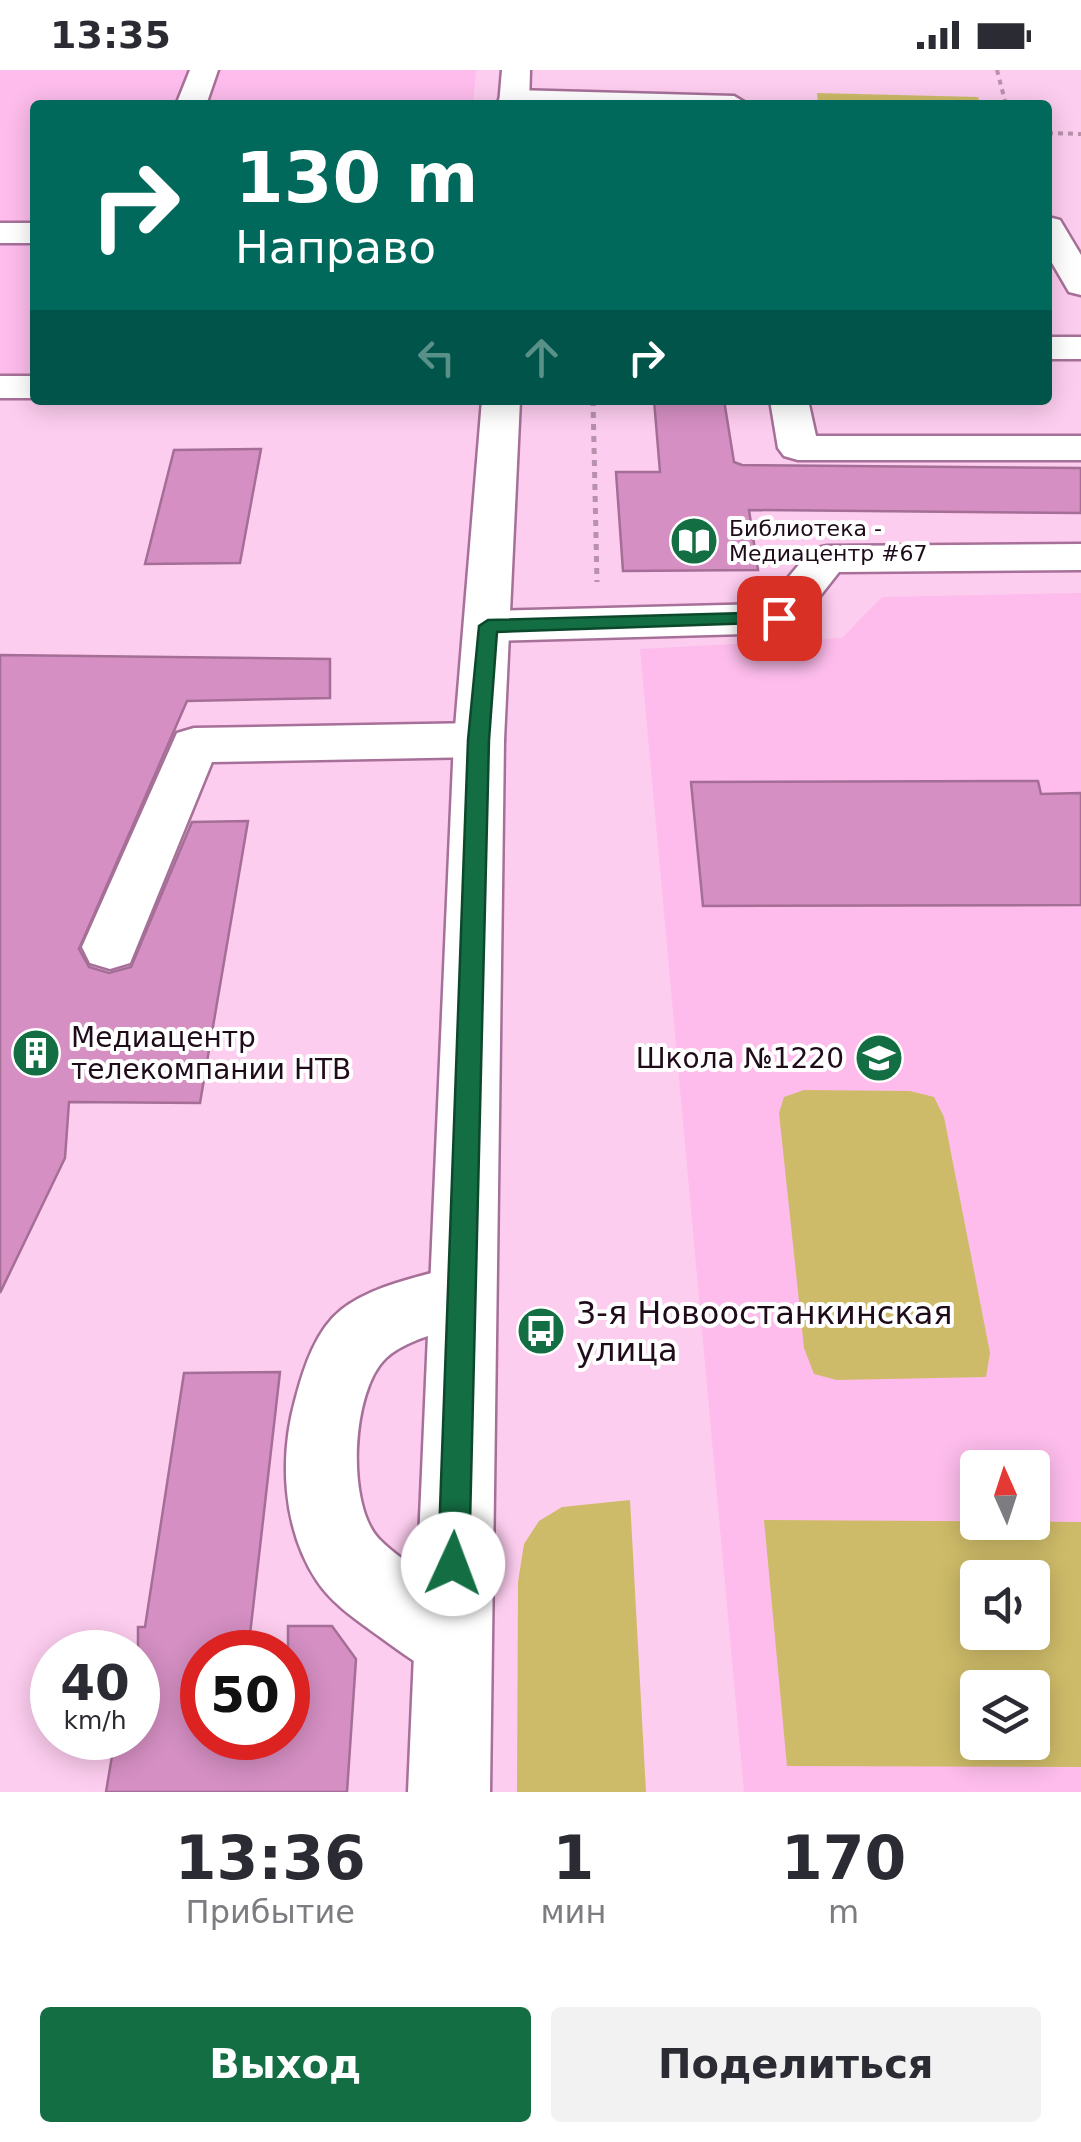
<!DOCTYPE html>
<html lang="ru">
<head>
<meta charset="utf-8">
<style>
  :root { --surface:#fff; --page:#f2f2f3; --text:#2b2b33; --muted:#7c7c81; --accent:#136f43 }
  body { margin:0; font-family:"DejaVu Sans",sans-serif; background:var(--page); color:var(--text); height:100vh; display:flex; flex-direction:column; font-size:38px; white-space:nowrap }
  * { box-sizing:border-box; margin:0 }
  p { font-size:32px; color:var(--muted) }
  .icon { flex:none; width:55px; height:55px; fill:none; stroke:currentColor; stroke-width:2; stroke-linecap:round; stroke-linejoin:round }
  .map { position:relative; height:1722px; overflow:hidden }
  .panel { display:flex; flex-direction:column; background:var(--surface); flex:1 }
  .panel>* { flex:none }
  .banner { position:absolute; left:30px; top:30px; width:1022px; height:305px; border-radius:10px; box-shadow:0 5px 25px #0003; background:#00695c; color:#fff; overflow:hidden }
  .needle { width:65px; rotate:357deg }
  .controls { position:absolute; left:960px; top:1380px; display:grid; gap:20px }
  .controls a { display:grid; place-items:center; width:90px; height:90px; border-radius:10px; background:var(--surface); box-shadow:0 5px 25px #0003; font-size:50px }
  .speed { position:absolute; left:30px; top:1560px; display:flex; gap:20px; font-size:50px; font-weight:700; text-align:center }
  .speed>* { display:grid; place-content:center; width:130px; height:130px; border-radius:50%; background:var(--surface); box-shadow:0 5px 25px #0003; line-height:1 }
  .speed small { font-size:25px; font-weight:400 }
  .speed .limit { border:15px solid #d22; background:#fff; color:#111 }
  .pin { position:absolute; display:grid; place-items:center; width:85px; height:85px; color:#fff; margin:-42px; border-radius:20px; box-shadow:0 5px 15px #0006 }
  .me { position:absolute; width:110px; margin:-55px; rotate:2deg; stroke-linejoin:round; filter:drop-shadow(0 0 8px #0008) }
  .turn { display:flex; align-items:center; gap:35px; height:210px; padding:0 40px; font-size:45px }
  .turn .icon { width:130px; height:130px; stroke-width:2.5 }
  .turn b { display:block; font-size:70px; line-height:85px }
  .lanes { display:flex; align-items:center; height:95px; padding:0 40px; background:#0003; justify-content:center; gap:50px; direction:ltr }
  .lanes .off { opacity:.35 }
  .eta { display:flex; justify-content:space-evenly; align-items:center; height:170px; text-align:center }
  .eta b { font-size:60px; font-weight:600; line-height:70px }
  .cta { display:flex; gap:20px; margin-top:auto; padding:20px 40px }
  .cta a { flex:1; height:115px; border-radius:10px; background:var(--accent); color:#fff; font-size:40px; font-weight:600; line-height:115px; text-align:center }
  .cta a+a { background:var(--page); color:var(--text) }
  .status { display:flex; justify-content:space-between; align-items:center; height:70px; padding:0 50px; background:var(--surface); direction:ltr }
  .status svg { height:28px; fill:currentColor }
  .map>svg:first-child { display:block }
  .built { fill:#fdbcec; fill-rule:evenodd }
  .green { fill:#cebb69; fill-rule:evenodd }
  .building { fill:#d58fc3; stroke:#a46e96; stroke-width:2.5 }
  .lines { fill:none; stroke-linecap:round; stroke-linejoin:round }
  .minor-casing { stroke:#a67098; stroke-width:5 }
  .major-casing { stroke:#a67098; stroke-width:5 }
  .path-far1 { stroke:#b891ad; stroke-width:4; stroke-dasharray:5 5; stroke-linecap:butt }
  .path { stroke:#b891ad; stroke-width:5; stroke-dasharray:6 6; stroke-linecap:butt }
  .minor { fill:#fff; fill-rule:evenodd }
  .major { fill:#fff; fill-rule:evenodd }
  .route { fill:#136f43; stroke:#0c482c; stroke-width:2.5 }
  .labels { text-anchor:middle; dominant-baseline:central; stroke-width:8; stroke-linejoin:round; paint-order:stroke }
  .far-poi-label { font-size:22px; fill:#1f0b1a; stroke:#fff; text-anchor:start }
  .poi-label { font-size:28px; fill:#1f0b1a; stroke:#fff; text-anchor:start }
  .near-poi-label { font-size:32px; fill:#1f0b1a; stroke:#fff; text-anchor:start }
</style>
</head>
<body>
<div class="status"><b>13:35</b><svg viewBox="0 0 49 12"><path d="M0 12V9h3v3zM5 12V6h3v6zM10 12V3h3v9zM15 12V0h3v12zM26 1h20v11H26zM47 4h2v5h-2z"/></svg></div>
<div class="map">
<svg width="1081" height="1722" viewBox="0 0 1081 1722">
  <rect width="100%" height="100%" fill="#fdcdef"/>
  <!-- built -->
  <g class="built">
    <polygon points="0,0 476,0 473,35 35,35 35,324 0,324"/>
    <path d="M1081,523v1199h-337l-104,-1143 202,-11 40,-41zM978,1398h54v54h-54zM978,1508h54v54h-54zM978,1618h54v54h-54z"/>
  </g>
  <!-- green -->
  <g class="green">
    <polygon points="817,23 978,27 981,35 818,35"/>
    <polygon points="804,1020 910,1021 934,1027 944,1047 990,1283 986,1307 837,1310 814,1304 804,1278 779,1043 784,1027"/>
    <polygon points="630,1430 646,1722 517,1722 518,1512 524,1474 539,1451 562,1437"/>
    <path d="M764,1450l317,2v245l-294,-1zM978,1508h54v54h-54zM978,1618h54v54h-54z"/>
  </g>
  <!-- building -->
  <g class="building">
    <polygon points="654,330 724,330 734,392 742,395 1081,398 1081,443 749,440 758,500 623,501 616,402 660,402"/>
    <polygon points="261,379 240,493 145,494 174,380"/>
    <polygon points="0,585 330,589 330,628 187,631 79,879 89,897 109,903 131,897 192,752 248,751 200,1033 69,1032 65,1088 0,1223"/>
    <polygon points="1038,711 1041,724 1081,723 1081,835 703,836 691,712"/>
    <polygon points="280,1302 248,1582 202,1582 202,1668 288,1668 288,1556 332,1556 356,1589 347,1722 106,1722 115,1668 138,1668 138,1557 145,1557 184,1303"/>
  </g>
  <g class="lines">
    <!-- minor casing -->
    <g class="minor-casing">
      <g id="minor">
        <polygon points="190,0 218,0 206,35 176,35"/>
        <polygon points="514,20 734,26 749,35 504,35 499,29 504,23"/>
        <polygon points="1048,147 1060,150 1081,185 1081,225 1069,222 1048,186"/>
        <rect x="0" y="153" width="35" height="20"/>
        <rect x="1048" y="267" width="33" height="22"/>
        <rect x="0" y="306" width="35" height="22"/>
        <polygon points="770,330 808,330 816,366 1081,366 1081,390 798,390 784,386 778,378"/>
        <polygon points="1081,474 1081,500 839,502 795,558 779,563 488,571 472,566 465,556 472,546 488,541 766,534 812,479 827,476"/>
        <polygon points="479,653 496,658 504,670 496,682 479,687 212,692 130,893 110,899 90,893 82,877 177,663 194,658"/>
        <path d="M462,1194l23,10 10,22 -10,22c-30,12 -75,18 -99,40 -35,33 -40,147 -7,181 28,29 74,46 98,75 6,7 9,19 13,28l-12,27 -27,12c-27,-12 -48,-27 -71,-44 -22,-16 -48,-33 -63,-56 -35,-53 -38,-125 -21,-184 8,-30 20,-67 45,-87 33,-26 82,-33 121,-46z"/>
      </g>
    </g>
    <!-- major casing -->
    <g class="major-casing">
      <g id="major">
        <polygon points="502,0 530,0 529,35 499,35"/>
        <polygon points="482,330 520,330 504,670 490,1722 408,1722 454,670"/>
      </g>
    </g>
    <!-- path-far1 -->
    <g class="path-far1">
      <polyline points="997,0 1006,35"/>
      <polyline points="1048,63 1081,64"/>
    </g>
    <!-- path -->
    <polyline class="path" points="593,330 597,512"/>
    <!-- minor -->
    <use href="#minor" class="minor"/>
    <!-- major -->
    <use href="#major" class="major"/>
  </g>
  <!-- route -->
  <polygon class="route" points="779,542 786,544 786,552 497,562 489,670 469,1494 464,1505 453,1510 442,1505 438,1494 468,670 479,556 488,550"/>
  <!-- icons -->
  <defs>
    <g id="library-disc" transform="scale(2.5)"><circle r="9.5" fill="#136f43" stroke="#fff"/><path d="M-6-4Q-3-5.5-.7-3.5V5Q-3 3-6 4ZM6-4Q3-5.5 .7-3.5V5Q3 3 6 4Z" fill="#fff"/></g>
    <g id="building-disc" transform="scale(2.5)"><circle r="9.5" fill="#136f43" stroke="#fff"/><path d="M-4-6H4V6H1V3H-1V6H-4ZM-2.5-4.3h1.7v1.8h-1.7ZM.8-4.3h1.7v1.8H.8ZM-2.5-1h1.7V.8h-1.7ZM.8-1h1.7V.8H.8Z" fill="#fff"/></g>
    <g id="school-disc" transform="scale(2.5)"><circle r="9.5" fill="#136f43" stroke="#fff"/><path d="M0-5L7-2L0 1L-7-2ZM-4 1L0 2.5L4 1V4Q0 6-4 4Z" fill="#fff"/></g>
    <g id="bus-disc" transform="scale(2.5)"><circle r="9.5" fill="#136f43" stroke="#fff"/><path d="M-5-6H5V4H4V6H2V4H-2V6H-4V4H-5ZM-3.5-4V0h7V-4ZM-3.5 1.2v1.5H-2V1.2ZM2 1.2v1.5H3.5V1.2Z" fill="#fff"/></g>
  </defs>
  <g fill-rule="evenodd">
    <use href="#library-disc" x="694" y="471"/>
    <use href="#building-disc" x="36" y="983"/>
    <use href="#school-disc" x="879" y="988"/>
    <use href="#bus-disc" x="541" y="1261"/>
  </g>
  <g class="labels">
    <!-- far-poi labels -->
    <g class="far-poi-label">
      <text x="729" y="458">Библиотека -<tspan x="729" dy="25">Медиацентр #67</tspan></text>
    </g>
    <!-- poi labels -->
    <g class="poi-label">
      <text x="71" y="967">Медиацентр<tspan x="71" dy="32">телекомпании НТВ</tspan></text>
      <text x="844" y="988" text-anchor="end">Школа №1220</text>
    </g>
    <!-- near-poi labels -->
    <g class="near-poi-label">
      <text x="576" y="1243">3-я Новоостанкинская<tspan x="576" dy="37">улица</tspan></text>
    </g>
  </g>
</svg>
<div class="controls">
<a><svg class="needle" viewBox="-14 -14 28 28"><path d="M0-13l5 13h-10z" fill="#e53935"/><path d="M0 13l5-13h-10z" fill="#7c7c81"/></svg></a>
<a><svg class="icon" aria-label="sound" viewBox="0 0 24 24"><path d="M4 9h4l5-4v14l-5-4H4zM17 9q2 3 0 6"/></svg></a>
<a><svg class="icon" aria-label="layers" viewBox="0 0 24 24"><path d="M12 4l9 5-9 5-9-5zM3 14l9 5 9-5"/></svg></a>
</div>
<div class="speed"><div>40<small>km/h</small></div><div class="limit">50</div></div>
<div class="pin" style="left:779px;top:548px;background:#d93025"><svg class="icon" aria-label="arrive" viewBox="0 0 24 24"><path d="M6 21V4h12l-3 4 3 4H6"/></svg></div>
<svg class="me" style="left:453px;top:1494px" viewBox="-20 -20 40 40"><circle r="19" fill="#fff"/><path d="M0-13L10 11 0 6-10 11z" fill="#136f43"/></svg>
<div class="banner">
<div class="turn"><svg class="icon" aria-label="right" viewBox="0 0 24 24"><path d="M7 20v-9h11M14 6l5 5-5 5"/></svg><div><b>130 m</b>Направо</div></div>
<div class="lanes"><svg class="icon off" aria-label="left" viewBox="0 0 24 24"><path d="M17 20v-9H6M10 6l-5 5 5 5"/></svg><svg class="icon off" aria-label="ahead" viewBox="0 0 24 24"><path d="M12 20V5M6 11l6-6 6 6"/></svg><svg class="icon" aria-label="right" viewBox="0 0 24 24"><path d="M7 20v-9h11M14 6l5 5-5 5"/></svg></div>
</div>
</div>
<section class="panel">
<div class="eta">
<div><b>13:36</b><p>Прибытие</p></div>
<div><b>1</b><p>мин</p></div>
<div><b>170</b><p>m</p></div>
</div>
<div class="cta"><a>Выход</a><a>Поделиться</a></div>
</section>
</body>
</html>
